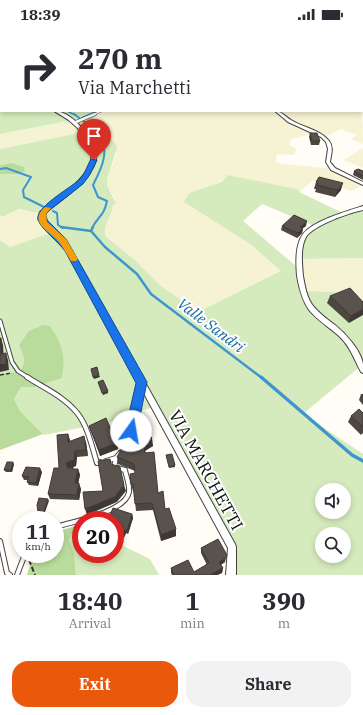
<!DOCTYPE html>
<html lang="en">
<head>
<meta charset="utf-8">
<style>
  :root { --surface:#fff; --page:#f2f2f3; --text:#2b2b33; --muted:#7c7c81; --accent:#ea580c }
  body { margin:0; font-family:"IBM Plex Serif",serif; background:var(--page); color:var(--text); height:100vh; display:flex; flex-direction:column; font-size:15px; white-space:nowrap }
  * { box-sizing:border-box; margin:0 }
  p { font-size:13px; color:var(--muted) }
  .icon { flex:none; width:22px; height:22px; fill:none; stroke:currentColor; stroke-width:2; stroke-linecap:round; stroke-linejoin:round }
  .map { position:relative; height:547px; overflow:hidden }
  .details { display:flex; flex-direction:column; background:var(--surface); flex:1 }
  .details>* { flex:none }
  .guide { position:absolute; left:0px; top:0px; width:363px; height:84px; box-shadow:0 2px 6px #0003; background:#fff; color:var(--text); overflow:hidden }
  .buttons { position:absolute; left:315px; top:455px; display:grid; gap:8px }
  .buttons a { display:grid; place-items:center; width:36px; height:36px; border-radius:50%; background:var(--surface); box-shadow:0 2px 6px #0003; font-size:20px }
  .speed { position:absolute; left:12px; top:483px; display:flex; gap:8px; font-size:20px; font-weight:700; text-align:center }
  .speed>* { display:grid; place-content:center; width:52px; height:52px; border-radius:50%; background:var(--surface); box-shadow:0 2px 6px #0003; line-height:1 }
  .speed small { font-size:10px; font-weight:400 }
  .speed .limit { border:6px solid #d22; background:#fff; color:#111 }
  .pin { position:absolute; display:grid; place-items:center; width:34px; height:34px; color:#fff; margin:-41px -17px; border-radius:50% 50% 50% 0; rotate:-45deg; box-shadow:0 0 4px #0007 }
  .pin .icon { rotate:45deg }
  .me { position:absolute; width:44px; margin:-22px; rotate:13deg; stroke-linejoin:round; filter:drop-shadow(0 0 3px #0008) }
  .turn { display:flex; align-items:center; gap:14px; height:84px; padding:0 12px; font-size:18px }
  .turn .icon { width:52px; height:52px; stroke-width:2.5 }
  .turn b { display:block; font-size:28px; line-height:34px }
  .eta { display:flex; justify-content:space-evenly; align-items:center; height:68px; text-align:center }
  .eta b { font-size:24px; font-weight:700; line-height:28px }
  .action { display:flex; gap:8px; margin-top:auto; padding:8px 12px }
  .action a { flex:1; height:46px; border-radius:16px; background:var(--accent); color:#fff; font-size:16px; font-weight:700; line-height:46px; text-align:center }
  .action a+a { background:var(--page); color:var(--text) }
  .status { display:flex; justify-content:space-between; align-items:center; height:28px; padding:0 20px; background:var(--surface); direction:ltr }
  .status svg { height:11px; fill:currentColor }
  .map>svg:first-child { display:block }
  .farmland { fill:#f6f3d4 }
  .green { fill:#d5ebbd; fill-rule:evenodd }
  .forest { fill:#b9dc9c }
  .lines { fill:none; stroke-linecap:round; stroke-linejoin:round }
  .stream-far3 { stroke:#3f96cf; stroke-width:1.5 }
  .stream-far2 { stroke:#3f96cf; stroke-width:2 }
  .stream-far1 { stroke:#3f96cf; stroke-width:2.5 }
  .stream { stroke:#3f96cf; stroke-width:3.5 }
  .lane-far3-casing { stroke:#444; stroke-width:2.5 }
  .lane-far2-casing { stroke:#444; stroke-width:4 }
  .lane-far1-casing { stroke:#444; stroke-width:5 }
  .lane-casing { stroke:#444; stroke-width:6 }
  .street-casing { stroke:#444; stroke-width:2 }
  .path-far2 { stroke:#333; stroke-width:1; stroke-dasharray:2.5 1; stroke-linecap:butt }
  .path-far1 { stroke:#333; stroke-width:1.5; stroke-dasharray:4 2; stroke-linecap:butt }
  .path { stroke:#333; stroke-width:2; stroke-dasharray:5 2.5; stroke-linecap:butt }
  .lane-far3 { stroke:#fff; stroke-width:1.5 }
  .lane-far2 { stroke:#fff; stroke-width:2.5 }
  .lane-far1 { stroke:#fff; stroke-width:3 }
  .lane { stroke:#fff; stroke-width:4 }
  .street { fill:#fff; fill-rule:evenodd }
  .wall { fill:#4d4742 }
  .shaded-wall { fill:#3f3936 }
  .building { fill:#5a524d; stroke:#3f3936 }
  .route { fill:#1a73e8; stroke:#114b97 }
  .slow { fill:#f59e0b }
  .labels { text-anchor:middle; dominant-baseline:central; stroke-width:4; stroke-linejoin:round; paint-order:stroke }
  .water-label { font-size:15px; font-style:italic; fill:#1768a6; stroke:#fff }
  .near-street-label { font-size:17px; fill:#111; stroke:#fff }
</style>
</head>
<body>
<div class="status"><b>18:39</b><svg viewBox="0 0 49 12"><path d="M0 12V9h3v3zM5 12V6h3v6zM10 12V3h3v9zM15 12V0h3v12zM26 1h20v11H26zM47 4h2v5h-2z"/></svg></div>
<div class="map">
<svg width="363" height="547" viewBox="0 0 363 547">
  <rect width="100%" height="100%" fill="#fffdf5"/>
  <!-- farmland -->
  <g class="farmland">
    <polygon points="362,70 363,116 351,111 357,107 341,101 325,109 317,105 291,111 289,117 297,121 294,127 277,126 276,135 332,141 362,157 352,163 317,153 313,153 301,162 257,154 235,148 222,154 189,165 187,168 185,174 250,216 281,243 198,284 161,258 135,232 105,208 103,201 112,184 113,177 115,176 114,170 107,157 107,151 117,125 116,116 92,88 101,83 362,83"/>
    <polygon points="73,92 85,104 0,121 0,106"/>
    <polygon points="363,120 363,140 344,132"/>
    <polygon points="19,181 43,186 54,204 10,219 0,212 0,187 2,189"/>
    <polygon points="363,230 363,289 339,264 303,263 298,258 296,248 298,231"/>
  </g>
  <!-- green -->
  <g class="green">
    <path d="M0,66l1,17h100l-9,5 24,28 1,5 -10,30v6l9,19 -3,1c-1,12 -10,19 -8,31l30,24 26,26 37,26 83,-41 -31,-27 -66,-42 5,-9 33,-11 6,-7 73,15 -2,2 46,22 18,-3v47l-65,1 2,-15 15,-18 -53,-22 -19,17 54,46c-1,10 -1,17 6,24l36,1 24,25v50l-6,2 -54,45 60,40v121h-132l1,-25 -79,-143 -12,4 -1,3 -30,8 -66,13 -24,-24 -6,-12 7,-12h14l27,-9c5,-20 0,-36 -12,-52l-25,31 -1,9 -4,5 -20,4v-135l10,7 43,-15 -10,-18 -24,-5 -17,8 -2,-2v-41h19l-8,-11 -11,2v-16l84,-17 -11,-12 -73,14zM322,462h22v22h-22zM322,506h22v22h-22z"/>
    <polygon points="76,498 81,499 81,526 115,526 115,514 150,531 159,547 76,547 74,525 69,512"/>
  </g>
  <!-- forest -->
  <g class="forest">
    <polygon points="11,135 24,139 25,143 19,146 0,146 0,137"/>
    <path d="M43,297l7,1c12,16 17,32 12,52l-27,9h-14l-7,12 6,12 23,23 -43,16v-75l20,-4c7,-9 4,-16 -1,-26l10,-14z"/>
    <polygon points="76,498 69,512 74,525 76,547 27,547 33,526 55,526 55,504"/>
  </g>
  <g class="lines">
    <!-- stream-far3 -->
    <g class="stream-far3">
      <polyline points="67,83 75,87"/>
      <polyline points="89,87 96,83"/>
    </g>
    <!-- stream-far2 -->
    <g class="stream-far2">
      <path d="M74,86l16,12v4c4,3 10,6 12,11 7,14 -3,32 -9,44l5,12 9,4c-3,15 -8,14 -15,27"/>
      <polyline points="82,90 91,86"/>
      <polyline points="0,141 6,140 31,149 23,162 24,169 44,179"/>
      <polyline points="53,183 57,185 58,197 63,200"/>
    </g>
    <!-- stream-far1 -->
    <g class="stream-far1">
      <polyline points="61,199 91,203 105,219 137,246 151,266 262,350"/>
      <polyline points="91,203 93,199"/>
    </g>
    <!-- stream -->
    <polyline class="stream" points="261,349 352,427 363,433"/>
    <!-- lane-far3 casing -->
    <g class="lane-far3-casing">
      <g id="lane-far3">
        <polyline points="101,0 105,1"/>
        <polyline points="145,0 147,1"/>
        <polyline points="94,1 99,0"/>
        <polyline points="93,87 101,83"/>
      </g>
    </g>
    <!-- lane-far2 casing -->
    <g class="lane-far2-casing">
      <polyline id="lane-far2" points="76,94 95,86"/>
    </g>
    <!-- lane-far1 casing -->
    <g class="lane-far1-casing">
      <polyline id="lane-far1" points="0,293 12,334 18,343 29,350"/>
    </g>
    <!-- lane casing -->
    <g class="lane-casing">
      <g id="lane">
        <path d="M27,349c17,11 38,20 51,37 10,13 14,33 19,49l3,-1"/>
        <polyline points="130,406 141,357"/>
        <polyline points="106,433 116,430 120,425"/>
        <path d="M55,499c17,-5 71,-15 74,-35 1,-7 -3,-16 -4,-22l-11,-3 2,-9"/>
        <polyline points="0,513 7,545 10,547"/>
        <polyline points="17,547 25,526"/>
      </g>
    </g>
    <!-- street casing -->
    <g class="street-casing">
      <g id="street">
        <rect x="0" y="65" width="1" height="2"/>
        <path d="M54,83c11,0 21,9 28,17 5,5 12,13 14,21 6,26 -34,50 -51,64 1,15 19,26 27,38l163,293 1,3v28h-10l2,-27 -161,-296c-8,-11 -30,-26 -27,-40 31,-26 79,-49 32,-89 -5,-5 -12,-8 -18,-12z"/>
        <path d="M275,83c7,0 10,6 16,9 11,7 30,10 38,21 5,6 2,14 1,21l5,6 28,14v3l-32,-15 -5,-8 2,-13 -2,-7 -5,-5 -33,-15z"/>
        <path d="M363,178v4c-14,3 -49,15 -57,27 -6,11 -4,27 -3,39 2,11 4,23 11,31 6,7 14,13 21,18 10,8 26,25 28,39 0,3 0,6 0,9l-2,-1c-7,-13 -11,-26 -22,-36 -10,-9 -22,-16 -30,-26 -7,-10 -10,-23 -12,-34 -1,-13 -2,-31 6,-42 10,-13 44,-23 60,-28z"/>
      </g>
    </g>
    <!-- path-far2 -->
    <polyline class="path-far2" points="83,1 85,0"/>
    <!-- path-far1 -->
    <polyline class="path-far1" points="0,347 12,345"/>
    <!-- path -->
    <polyline class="path" points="29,532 35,547"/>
    <!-- lane-far3 -->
    <use href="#lane-far3" class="lane-far3"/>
    <!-- lane-far2 -->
    <use href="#lane-far2" class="lane-far2"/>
    <!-- lane-far1 -->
    <use href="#lane-far1" class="lane-far1"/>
    <!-- lane -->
    <use href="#lane" class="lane"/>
    <!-- street -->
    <use href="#street" class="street"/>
  </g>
  <!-- wall -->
  <g class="wall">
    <polygon points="310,105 320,113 319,117 311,117 309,109"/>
    <polygon points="354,143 363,143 363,152 353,147"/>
    <polygon points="316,154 341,162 335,169 315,164 316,161 314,161"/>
    <polygon points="282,198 306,198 303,200 302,205 297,210 281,202"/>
    <polygon points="330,268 363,274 349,295 327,275"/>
    <polygon points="361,366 363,366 363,377 359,372"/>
    <polygon points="363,385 363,405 361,407 348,394 351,388"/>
    <polygon points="89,398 117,415 118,421 100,428"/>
    <polygon points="68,406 70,413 86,414 88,428 77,429 76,438 73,439 73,441 78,441 80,447 78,455 81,461 79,472 50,471 48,466 59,440"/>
    <polygon points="149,407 153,418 145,423 158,465 176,508 161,513 153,482 136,483 134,463 133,463 131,456 135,445 135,443 118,436 117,429"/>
    <polygon points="14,436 12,444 6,444 4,442"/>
    <polygon points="42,444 38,458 29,457 27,454 28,452 24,452 22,448"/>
    <polygon points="132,486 133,490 128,506 126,505 122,514 115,512 115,492"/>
    <polygon points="201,520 225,534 221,537 223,540 222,545 217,547 172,547 171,545 171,540 194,544 207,537 201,525"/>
  </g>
  <!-- shaded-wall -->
  <g class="shaded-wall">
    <polygon points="343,155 341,162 335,169 337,162"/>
    <polygon points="307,193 306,198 299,203 300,199"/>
    <polygon points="303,200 302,205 297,210 298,205"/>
    <polygon points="363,281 363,287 349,295 351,288"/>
    <polygon points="1,310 3,317 4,332 1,326"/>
    <polygon points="6,325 8,332 9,342 0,344 0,337"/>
    <polygon points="99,347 100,349 94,351 93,349"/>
    <polygon points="108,363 108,365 103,367 102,365"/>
    <polygon points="68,406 70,412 70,420 68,414"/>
    <polygon points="84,408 86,414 88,428 86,422"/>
    <polygon points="152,410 153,418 144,423 144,415"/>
    <polygon points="117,415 118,421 100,428 99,422"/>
    <polygon points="75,423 77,429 76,438 73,439 75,444 70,445 66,435"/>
    <polygon points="13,434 14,436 12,444 11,442"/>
    <polygon points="175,437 175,439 169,440 169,439"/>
    <polygon points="40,440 42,444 38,458 36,455"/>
    <polygon points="78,441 80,447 77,461 75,455"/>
    <polygon points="79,455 81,461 79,472 77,467"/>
    <polygon points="124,457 126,463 117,474 87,487 85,481"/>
    <polygon points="48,471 49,473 45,484 45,490 40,492 39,490 44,482"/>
    <polygon points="132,486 133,490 128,506 127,503"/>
    <polygon points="176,501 176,508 161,513 161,507"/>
    <polygon points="125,502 126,505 122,514 122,511"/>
    <polygon points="226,530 225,534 218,538 219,534"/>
    <polygon points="223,540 222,545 217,547 210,547"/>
  </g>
  <!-- building -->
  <g class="building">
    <polygon points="156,0 161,0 163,1 153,1"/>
    <rect x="0" y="37" width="1" height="9"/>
    <polygon points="310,105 317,105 320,113 312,113"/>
    <polygon points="358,141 363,143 363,148 354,143"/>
    <polygon points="319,149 343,155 337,162 317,157 318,155 316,154"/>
    <polygon points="294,187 307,193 300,199 303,200 298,205 282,198"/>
    <polygon points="350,260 363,274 363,281 351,288 330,268"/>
    <polygon points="0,310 1,310 1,326 6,325 6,336 0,337"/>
    <polygon points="97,339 99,347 93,349 91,341"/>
    <polygon points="103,352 108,363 102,365 98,354"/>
    <polygon points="359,381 363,385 363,399 351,388"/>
    <polygon points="106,390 117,415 99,422 89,398"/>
    <polygon points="142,398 149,403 147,405 152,410 144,415 145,425 154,424 158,465 163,463 165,481 169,480 176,501 161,507 152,475 135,476 133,456 131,456 130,446 135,445 134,436 117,429 132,400 139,402"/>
    <polygon points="68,406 68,414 84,408 86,422 75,423 74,432 66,435 68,440 73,439 72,441 78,441 75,455 79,455 77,467 48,466 54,440 59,440 57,407"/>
    <polygon points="172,426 175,437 169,439 166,427"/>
    <polygon points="110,431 111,436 120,439 124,457 115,469 85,481 83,464 103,463 98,433"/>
    <polygon points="7,434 13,434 11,442 4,442"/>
    <polygon points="26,439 40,440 36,455 27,454 29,449 22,448"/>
    <polygon points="39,470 48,471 44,482 44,489 39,490 37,477"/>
    <polygon points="113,480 132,486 127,503 125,502 122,511 115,509 115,492 108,492"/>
    <polygon points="218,511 227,527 226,530 219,534 223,540 210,547 174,547 171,540 188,532 194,544 209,535 201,520"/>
  </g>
  <!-- route -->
  <path class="route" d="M91,131l6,1 -8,16 -6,8 -32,25 -5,5 -1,4 21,21 7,12 74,131 -10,49 -2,3 -4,2 -4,-2 -2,-3 11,-48 -71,-132c-7,-10 -23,-21 -27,-31 -4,-12 32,-32 41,-40 6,-6 8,-14 12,-21z"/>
  <!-- slow -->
  <path class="slow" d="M45,179l6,1 -5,6 1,8 19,17 12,20 -2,2h-5c-4,-6 -8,-14 -12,-19 -11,-12 -31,-20 -14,-35z"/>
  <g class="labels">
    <!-- water labels -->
    <g class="water-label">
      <text transform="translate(211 297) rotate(37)">Valle Sandri</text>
    </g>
    <!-- near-street labels -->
    <g class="near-street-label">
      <text transform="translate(206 442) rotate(61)">VIA MARCHETTI</text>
    </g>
  </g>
</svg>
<div class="buttons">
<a><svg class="icon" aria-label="sound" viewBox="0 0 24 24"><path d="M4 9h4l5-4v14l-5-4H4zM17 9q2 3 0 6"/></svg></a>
<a><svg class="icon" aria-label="search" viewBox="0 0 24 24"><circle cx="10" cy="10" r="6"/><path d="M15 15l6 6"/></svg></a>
</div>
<div class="speed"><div>11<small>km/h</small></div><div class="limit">20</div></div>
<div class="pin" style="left:94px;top:132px;background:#d93025"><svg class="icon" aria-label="arrive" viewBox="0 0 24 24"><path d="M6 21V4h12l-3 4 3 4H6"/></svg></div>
<svg class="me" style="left:131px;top:403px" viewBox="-20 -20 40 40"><circle r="19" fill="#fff"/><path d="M0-13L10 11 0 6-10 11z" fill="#1a73e8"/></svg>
<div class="guide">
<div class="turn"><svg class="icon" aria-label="right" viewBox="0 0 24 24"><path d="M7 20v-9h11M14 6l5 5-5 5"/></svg><div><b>270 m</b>Via Marchetti</div></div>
</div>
</div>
<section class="details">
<div class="eta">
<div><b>18:40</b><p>Arrival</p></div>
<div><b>1</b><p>min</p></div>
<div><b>390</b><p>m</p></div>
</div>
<div class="action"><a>Exit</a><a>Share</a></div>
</section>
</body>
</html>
